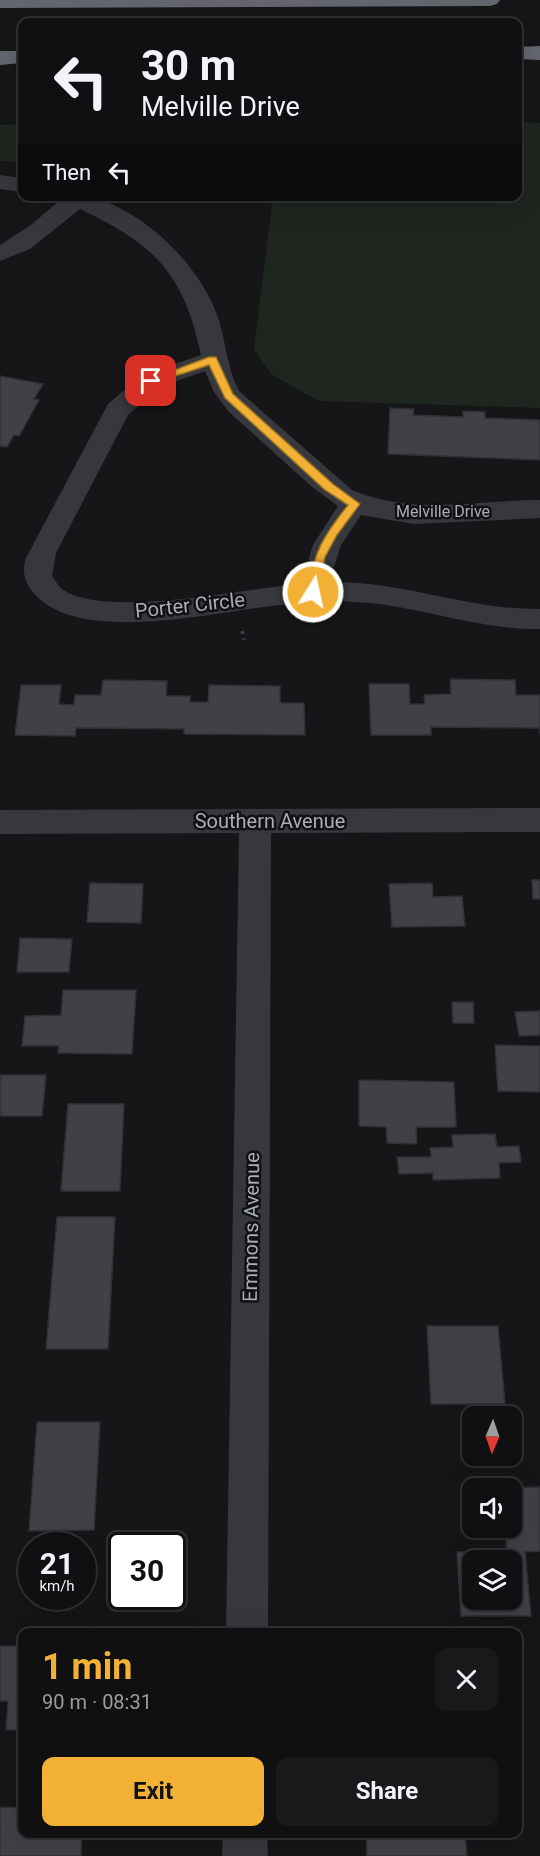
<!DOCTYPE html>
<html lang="en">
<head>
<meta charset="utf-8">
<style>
  :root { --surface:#101012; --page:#19191b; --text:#f1f3f6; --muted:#9c9d9f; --line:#303032; --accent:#f2b134 }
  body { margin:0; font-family:Roboto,sans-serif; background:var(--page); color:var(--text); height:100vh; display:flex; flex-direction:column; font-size:22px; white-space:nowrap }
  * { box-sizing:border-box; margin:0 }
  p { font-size:20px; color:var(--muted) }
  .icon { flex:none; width:33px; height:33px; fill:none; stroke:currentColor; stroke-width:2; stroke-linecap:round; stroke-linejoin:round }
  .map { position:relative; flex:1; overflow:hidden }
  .panel { position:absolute; left:18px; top:1628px; width:504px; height:210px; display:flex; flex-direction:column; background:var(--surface); border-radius:12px; box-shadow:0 6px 24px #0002,0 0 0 2px var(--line) }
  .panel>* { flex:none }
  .hud { position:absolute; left:18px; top:18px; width:504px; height:183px; border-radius:12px; box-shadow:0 6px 24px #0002,0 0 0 2px var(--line); background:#101012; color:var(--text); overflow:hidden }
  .needle { width:39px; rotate:182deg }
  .fabs { position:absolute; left:462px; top:1406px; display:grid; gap:12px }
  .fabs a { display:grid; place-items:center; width:60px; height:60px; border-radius:12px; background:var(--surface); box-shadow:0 6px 24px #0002,0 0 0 2px var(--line); font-size:30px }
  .speed { position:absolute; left:18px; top:1532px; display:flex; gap:12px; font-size:30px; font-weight:700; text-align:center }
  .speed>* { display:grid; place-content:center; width:78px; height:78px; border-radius:50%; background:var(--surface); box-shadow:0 6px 24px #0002,0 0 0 2px var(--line); line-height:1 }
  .speed small { font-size:15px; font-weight:400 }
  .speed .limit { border:3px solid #111; border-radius:9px; background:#fff; color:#111 }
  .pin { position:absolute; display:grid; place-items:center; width:51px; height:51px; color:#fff; margin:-26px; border-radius:12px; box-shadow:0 3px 9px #0006 }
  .me { position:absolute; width:66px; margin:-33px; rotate:10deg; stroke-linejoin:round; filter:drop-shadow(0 0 4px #0008) }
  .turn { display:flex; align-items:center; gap:21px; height:126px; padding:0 24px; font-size:27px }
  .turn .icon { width:78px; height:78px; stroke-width:2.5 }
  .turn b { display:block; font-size:42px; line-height:51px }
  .then { display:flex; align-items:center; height:57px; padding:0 24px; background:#0003; gap:12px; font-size:22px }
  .round { display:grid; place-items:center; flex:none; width:63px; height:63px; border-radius:12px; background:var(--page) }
  .summary { display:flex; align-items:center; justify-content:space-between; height:102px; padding:0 24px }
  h1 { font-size:36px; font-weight:700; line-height:45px; color:var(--accent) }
  .button { display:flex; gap:12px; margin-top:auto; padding:12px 24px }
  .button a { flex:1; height:69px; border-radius:12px; background:var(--accent); color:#111; font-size:24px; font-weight:700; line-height:69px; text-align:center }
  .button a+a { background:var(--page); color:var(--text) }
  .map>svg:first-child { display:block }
  .green { fill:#1e261f }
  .building { fill:#404145; stroke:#303034; stroke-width:1.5; fill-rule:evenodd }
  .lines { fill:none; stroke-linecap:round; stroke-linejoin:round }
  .path { stroke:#3d3f44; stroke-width:4; stroke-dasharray:3 4.5; stroke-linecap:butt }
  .minor { fill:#37383d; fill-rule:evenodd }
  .highway { fill:#63666e; fill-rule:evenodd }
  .route { fill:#f2b134; stroke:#9d7322; stroke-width:1.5 }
  .labels { text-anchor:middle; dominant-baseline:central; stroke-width:5; stroke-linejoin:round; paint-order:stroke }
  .far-street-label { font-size:16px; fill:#a8adb8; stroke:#111113 }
  .street-label { font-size:20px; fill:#a8adb8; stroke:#111113 }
</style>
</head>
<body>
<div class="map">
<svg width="540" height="1856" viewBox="0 0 540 1856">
  <rect width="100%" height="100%" fill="#161618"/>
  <!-- green -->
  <g class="green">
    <polygon points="518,122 540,123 540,408 318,401 271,374 254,349 273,197 518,196"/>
    <polygon points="22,124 22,162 0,161 0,125"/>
  </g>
  <!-- building -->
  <g class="building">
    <polygon points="0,376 43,384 34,399 39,400 19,436 14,435 7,447 0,446"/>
    <polygon points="390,408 414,409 413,415 463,417 463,411 485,412 485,418 540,420 540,460 388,454"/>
    <polygon points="450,679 515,680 516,695 540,695 540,734 539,728 431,727 431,735 371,735 369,684 409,684 410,704 425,704 424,695 451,694"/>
    <polygon points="103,680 167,681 166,696 190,696 190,702 208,702 209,685 280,686 280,703 304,703 305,735 184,734 184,729 76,728 75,736 15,735 21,685 61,685 59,704 74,705 75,695 101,695"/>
    <polygon points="532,880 540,880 540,899 533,899"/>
    <polygon points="90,883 143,884 141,923 87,922"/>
    <polygon points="432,883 433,897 462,896 465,926 392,927 389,884"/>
    <polygon points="20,938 72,939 69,972 17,972"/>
    <polygon points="63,990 136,990 132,1054 58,1053 59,1046 22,1046 25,1016 61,1015"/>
    <polygon points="452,1002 473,1002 474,1023 453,1023"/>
    <polygon points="540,1011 540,1035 519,1036 515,1012"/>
    <polygon points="495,1045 540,1046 540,1092 498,1091"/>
    <polygon points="0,1075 46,1075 42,1116 0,1116"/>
    <polygon points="359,1080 454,1082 456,1127 416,1127 417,1144 387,1143 386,1127 359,1126"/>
    <polygon points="68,1104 124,1104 120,1191 61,1191"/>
    <polygon points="495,1134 497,1147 519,1146 521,1162 499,1163 500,1178 433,1180 433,1173 399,1174 397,1157 431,1157 430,1148 453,1147 452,1135"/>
    <polygon points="57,1217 115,1217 108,1349 46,1349"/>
    <polygon points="427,1326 498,1326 505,1404 431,1404"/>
    <polygon points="37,1422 100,1422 94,1530 29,1531"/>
    <path d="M540,1487v64l-15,1 6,64h-70l-4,-64h50l-2,-25h7v-39h-10zM472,1560h40v39h-40z"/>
    <polygon points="0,1646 22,1646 22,1730 6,1730 8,1701 0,1701"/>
    <polygon points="0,1807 22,1808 22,1833 82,1833 81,1856 0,1856"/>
    <polygon points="366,1833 465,1833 467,1856 367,1856"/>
  </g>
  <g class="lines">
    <!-- path -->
    <polyline class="path" points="242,631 244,640"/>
    <!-- minor -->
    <g class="minor">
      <polygon points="0,175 22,178 22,192 0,189"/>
      <path d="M56,196c11,0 25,-2 36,1 52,14 105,66 124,115 10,26 10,54 23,79l113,99c60,26 125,10 188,10v18l-126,6 -53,-9 -20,30 -12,37c72,-2 139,28 211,27v20c-63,1 -122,-24 -185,-27 -30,-2 -61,1 -91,5 -59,7 -190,38 -232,-16 -8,-11 -10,-20 -6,-33l82,-154 34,-29 59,-20c-17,-82 -47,-111 -121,-146l-50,40 -30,12v-16l31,-20 28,-24zM205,371l9,21 14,19 83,75 27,20 -25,39 -12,39c-54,4 -194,35 -238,6 -4,-3 -8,-10 -11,-14l4,-23 72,-138 32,-28z"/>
      <polygon points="540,808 540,832 271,833 268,1632 226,1632 239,833 0,834 0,810"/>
      <polygon points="223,1833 267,1833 268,1856 222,1856"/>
    </g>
    <!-- highway -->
    <g class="highway">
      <polygon points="0,0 500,0 497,4 490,6 0,8"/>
      <polygon points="540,46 540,60 518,59 518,47"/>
      <polygon points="0,51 22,51 22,63 0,65"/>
    </g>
  </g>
  <!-- route -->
  <path class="route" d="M209,357h7l17,37 100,90 27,20 -23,31 -12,22 -8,38h-8l-2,-3c8,-42 15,-54 41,-87l-23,-15 -100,-92 -16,-33 -58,19 -6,-3z"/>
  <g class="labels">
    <!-- far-street labels -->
    <g class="far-street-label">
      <text x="443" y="511">Melville Drive</text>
    </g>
    <!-- street labels -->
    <g class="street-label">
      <text transform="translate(190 605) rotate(-6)">Porter Circle</text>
      <text x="270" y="821">Southern Avenue</text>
      <text transform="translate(251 1227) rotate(-89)">Emmons Avenue</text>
    </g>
  </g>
</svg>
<div class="fabs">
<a><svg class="needle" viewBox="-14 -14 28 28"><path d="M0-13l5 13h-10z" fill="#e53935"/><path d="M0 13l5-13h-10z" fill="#9c9d9f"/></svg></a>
<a><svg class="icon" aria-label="sound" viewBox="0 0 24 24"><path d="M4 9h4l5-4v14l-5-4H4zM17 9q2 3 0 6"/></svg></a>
<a><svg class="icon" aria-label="layers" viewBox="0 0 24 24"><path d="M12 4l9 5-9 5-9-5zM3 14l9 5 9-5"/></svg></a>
</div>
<div class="speed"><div>21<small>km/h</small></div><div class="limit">30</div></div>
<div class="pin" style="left:151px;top:381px;background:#d93025"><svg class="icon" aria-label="arrive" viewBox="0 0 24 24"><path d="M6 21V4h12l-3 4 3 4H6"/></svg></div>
<svg class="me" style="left:313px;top:592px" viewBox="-20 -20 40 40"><circle r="17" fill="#f2b134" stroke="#fff" stroke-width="3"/><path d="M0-11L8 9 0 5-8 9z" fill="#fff"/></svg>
<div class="hud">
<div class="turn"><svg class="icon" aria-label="left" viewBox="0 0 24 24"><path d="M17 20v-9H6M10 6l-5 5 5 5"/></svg><div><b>30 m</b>Melville Drive</div></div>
<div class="then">Then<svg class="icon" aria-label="left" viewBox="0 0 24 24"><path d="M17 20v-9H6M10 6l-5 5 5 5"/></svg></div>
</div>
<section class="panel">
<div class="summary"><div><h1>1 min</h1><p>90 m · 08:31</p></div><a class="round"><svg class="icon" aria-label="close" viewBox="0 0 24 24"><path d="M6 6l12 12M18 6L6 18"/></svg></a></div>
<div class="button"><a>Exit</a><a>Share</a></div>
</section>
</div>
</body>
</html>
